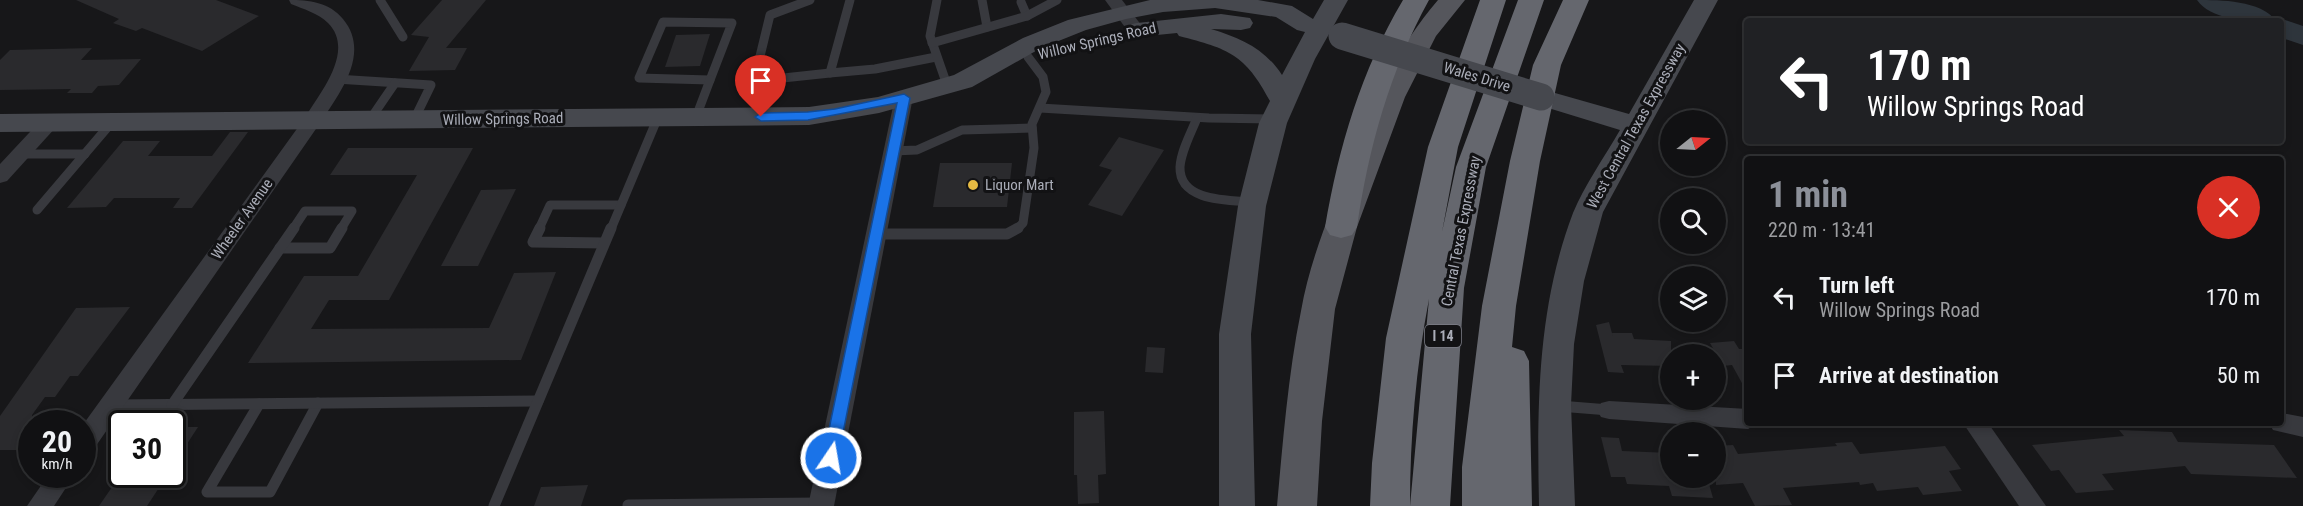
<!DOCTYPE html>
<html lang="en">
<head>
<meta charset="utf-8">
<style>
  :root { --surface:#111113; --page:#1e1f21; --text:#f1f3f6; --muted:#9c9da0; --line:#303133; --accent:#8c9099 }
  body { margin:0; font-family:"Roboto Condensed",sans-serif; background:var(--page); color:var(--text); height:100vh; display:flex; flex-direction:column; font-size:22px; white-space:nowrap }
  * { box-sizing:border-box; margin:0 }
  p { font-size:20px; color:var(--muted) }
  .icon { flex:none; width:33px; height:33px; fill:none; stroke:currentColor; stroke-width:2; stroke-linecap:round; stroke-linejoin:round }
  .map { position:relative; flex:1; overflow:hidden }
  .sheet { position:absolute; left:1744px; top:156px; width:540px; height:270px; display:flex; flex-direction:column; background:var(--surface); border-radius:6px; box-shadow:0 3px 9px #0003,0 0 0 2px var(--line) }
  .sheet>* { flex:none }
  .hud { position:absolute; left:1744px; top:18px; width:540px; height:126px; border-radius:6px; box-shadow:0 3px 9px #0003,0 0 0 2px var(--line); background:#202124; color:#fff; overflow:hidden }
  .needle { width:39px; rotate:72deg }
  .buttons { position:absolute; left:1660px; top:110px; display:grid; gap:12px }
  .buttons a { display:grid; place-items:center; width:66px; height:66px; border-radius:50%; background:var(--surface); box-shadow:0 3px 9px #0003,0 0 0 2px var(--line); font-size:30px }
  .speed { position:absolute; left:18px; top:410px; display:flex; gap:12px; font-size:30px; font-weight:700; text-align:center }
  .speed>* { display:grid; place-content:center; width:78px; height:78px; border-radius:50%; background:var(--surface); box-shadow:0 3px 9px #0003,0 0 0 2px var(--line); line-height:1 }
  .speed small { font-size:15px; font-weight:400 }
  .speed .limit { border:3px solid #111; border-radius:9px; background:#fff; color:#111 }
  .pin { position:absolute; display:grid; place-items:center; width:51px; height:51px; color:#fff; margin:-62px -26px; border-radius:50% 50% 50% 0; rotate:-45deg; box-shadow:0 0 6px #0007 }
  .pin .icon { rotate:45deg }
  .me { position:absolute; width:66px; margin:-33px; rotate:12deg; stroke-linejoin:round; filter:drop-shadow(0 0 4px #0008) }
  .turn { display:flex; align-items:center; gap:21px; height:126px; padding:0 24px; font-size:27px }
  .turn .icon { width:78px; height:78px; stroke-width:2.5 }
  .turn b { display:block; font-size:42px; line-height:51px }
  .round { display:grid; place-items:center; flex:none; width:63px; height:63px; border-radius:32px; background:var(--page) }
  .headline { display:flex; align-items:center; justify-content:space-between; height:102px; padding:0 24px }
  h1 { font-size:36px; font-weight:700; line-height:45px; color:var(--accent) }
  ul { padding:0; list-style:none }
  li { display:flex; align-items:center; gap:18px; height:78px; padding:0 24px }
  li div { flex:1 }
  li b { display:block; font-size:22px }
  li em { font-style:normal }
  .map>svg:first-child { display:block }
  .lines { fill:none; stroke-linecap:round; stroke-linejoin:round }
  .river { fill:#2e353c; fill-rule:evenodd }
  .building { fill:#2a2a2d }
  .lane-far1 { stroke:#38393e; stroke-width:9 }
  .lane { stroke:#38393e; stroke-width:11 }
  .street { fill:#38393e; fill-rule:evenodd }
  .secondary { fill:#46484e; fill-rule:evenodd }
  .primary { fill:#55565c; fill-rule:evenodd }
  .highway { fill:#65676e; fill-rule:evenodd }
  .secondary-bridge { stroke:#46484e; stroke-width:27 }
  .route { fill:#1a73e8; stroke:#114b97; stroke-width:1.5 }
  .poi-dot { fill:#e5ba43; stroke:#121214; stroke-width:2 }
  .labels { text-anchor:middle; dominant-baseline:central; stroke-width:6; stroke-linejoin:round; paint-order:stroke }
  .shield { fill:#121214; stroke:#7c7e87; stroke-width:1.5 }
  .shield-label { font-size:14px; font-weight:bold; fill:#aaadb8 }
  .street-label { font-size:15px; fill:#aaadb8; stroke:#121214 }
  .poi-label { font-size:15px; fill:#aaadb8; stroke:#121214; text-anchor:start }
</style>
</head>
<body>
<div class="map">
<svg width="2303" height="506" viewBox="0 0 2303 506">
  <rect width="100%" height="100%" fill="#171719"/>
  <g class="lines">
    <!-- river -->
    <path class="river" d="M2197,0c23,0 64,0 79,21l6,-2 21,7v19l-21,-7v-17c-25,0 -69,2 -85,-21z"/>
  </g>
  <!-- building -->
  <g class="building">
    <polygon points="76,0 216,0 259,16 202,51 142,28 136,31 113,23 119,19"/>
    <polygon points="442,0 486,0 446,48 467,48 455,70 409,71 429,37 411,35"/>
    <polygon points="710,34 700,66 665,67 676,35"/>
    <polygon points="92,48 81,60 141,59 119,85 98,86 92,93 67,93 71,89 0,90 0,60 10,50"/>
    <polygon points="230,132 248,132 192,208 173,208 180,198 114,198 106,207 67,208 123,141 160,141 148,156 212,156"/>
    <polygon points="1119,137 1164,150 1122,216 1088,205 1112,170 1099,166"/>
    <polygon points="348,148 473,148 389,300 329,300 311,329 489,328 514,273 556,272 521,360 248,363 304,276 358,276 417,175 330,175"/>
    <polygon points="940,163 1012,163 1007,207 933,207"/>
    <polygon points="516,189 478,266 441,266 481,190"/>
    <polygon points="130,307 78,376 70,376 55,397 45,397 32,415 32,441 25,450 0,450 0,416 76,308"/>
    <polygon points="1609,322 1613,337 1612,333 1632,333 1634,339 1671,341 1671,366 1621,365 1624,373 1608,372 1596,325"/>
    <polygon points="1734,341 1739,349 1748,349 1748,394 1732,365 1723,366 1710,343"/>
    <polygon points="1147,347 1165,348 1163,373 1145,372"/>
    <polygon points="1104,411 1106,474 1098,475 1099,503 1078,504 1077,475 1074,475 1074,412"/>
    <polygon points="172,427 198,427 172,467"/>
    <polygon points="2119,430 2172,432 2178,442 2274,445 2297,478 2191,474 2185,466 2102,474 2114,490 2076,493 2059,470 2051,471 2032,445 2124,436"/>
    <polygon points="1601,437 1619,438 1622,451 1671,453 1671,477 1707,477 1713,498 1672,496 1669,486 1627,484 1625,477 1611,477"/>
    <polygon points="1852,442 1860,454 1945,446 1961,469 1949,471 1962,491 1923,495 1918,487 1877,491 1873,483 1860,485 1859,482 1783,488 1792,505 1755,506 1743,483 1716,485 1716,446 1733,445 1738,454 1837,446 1835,443"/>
    <polygon points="121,474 168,474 147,506 99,506"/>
    <polygon points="588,485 581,506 534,506 541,487"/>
  </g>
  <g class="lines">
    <!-- lane-far1 -->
    <g class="lane-far1">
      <polyline points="380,0 403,37"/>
      <polyline points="810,0 770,15 754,81 830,73"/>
      <polyline points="850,0 830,73 875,69 936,57"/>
      <polyline points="937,0 930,36 947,85"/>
      <polyline points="982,0 987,27"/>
      <polyline points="1021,2 1027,16"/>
      <polygon points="663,22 732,23 710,80 639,78"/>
      <polyline points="932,43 1027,16 1057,0"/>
      <polyline points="336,79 431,85 414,120"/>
      <polyline points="1040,108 1209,118 1275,119"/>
      <polyline points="696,117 710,80"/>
      <path d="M1197,118c-6,15 -16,33 -17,49 -1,35 49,33 73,35"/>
      <polyline points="369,121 395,83"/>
      <polyline points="893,151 917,150 962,130 1032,128"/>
      <polyline points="20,154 85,154"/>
      <polyline points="37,210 112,122"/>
      <polyline points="293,229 305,211 352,211 341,229"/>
      <polyline points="539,229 550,205 621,205"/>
      <polyline points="611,229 658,117"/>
      <polyline points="1017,229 1023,223 1034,148 1032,124 1046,92 1043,77 1028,57"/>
    </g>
    <!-- lane -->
    <g class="lane">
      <polyline points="540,228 533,242 604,243"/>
      <polyline points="876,234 1007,234 1018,228"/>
      <polyline points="280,248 330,248 342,228"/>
      <polyline points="259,404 207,492 270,492 318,403"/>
      <polyline points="112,405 538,401"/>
      <polyline points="172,405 294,228"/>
      <polyline points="1559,406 1609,410"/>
      <polyline points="628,505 821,503"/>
      <polyline points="494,506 611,228"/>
    </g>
    <!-- street -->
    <g class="street">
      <path d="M289,0c20,0 40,2 54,19 29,35 -5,76 -25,107l-227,327 -9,3v-30l222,-307c15,-25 52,-68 24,-96 -10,-10 -25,-14 -37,-19z"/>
      <polygon points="1105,0 1122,0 1145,30 1142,34 1130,34"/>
      <polygon points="904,91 911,93 913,97 834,506 808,506 895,97 897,93"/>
      <polygon points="50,116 57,118 59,122 57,126 7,181 0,183 0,164 43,118"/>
      <polygon points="1609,401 1748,409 1748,423 1758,423 1748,429 1609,419 1601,417 1597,410 1601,403"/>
      <polygon points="2282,413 2303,417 2303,437 2273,430 2269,423 2282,423"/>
      <polygon points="1963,423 1988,423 2046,506 2019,506"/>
      <polygon points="49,474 75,474 54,506 27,506"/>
    </g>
    <!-- secondary -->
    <g class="secondary">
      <path d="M1150,0h108l34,6 21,13 11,-19h24l-33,59 -28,64 -21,83 -15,128 4,172h-36v-172l19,-128 21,-83 11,-22c-25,-47 -41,-52 -91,-65l-2,-3 -40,4 -9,-2 -3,-5 3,-5 9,-2 84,-9 29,4 3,5 -3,5 -9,2 -30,-1c30,9 54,20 71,46l23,-43 -8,-2 -21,-13 -61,-9 -52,4 -37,7 -40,11 -45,18 -69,39 -93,26 -70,12 -809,7v-18l809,-7 69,-10 76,-22 69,-37 45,-18z"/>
      <path d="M1694,0h24l-115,212 -19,69 -10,63 -3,61 4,101h-36c-2,-100 -2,-198 34,-293 11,-27 32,-57 47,-83l-88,-27 -4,-6 4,-6 9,-2 88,25z"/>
    </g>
    <!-- primary -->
    <path class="primary" d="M1438,0h27l-29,36 -31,61 -48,130 -22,82 -13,112 -5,85h-40c6,-65 11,-131 24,-195 9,-53 32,-105 52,-156 22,-58 44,-107 85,-155z"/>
    <!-- highway -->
    <g class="highway">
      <path d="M1403,0h26c-39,71 -60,146 -72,227l-5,8 -11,3 -11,-3 -5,-8c14,-81 36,-156 78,-227z"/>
      <path d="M1480,0h26l-48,147 -16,85 14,-65 62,-167h26l-58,167 -22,121 -14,218h-40l19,-207c-13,68 -19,138 -19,207h-40l2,-43 14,-125 42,-191z"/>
      <polygon points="1563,0 1589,0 1561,65 1540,161 1516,306 1512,347 1524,351 1529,361 1532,506 1462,506 1462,467 1482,306 1510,161 1533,65"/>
    </g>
    <!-- secondary-bridge -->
    <polyline class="secondary-bridge" points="1342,36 1541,97"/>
  </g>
  <!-- route -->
  <polygon class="route" points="904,94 910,98 838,458 836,463 831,465 825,463 823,458 897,103 808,120 761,121 755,117 761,113 808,112 835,109"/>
  <!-- markers -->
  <circle class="poi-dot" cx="973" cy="185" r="6"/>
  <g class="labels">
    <!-- shield labels -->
    <rect class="shield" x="1425" y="325" width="36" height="22" rx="4.5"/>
    <g class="shield-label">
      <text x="1443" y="336">I 14</text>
    </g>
    <!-- street labels -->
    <g class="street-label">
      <text transform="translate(1097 41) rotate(-13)">Willow Springs Road</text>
      <text transform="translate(1477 77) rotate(17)">Wales Drive</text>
      <text transform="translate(503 119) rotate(-1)">Willow Springs Road</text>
      <text transform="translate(1636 126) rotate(-61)">West Central Texas Expressway</text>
      <text transform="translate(242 219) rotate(-55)">Wheeler Avenue</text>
      <text transform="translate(1461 231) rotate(-79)">Central Texas Expressway</text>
    </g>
    <!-- poi labels -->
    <g class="poi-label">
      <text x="985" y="185">Liquor Mart</text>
    </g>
  </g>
</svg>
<div class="buttons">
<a><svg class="needle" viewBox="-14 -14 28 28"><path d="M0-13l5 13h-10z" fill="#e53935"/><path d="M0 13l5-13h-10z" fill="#9c9da0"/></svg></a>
<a><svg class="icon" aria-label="search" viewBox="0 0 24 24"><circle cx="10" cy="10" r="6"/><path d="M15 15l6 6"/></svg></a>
<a><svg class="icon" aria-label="layers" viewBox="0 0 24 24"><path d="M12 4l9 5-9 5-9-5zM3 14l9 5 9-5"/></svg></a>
<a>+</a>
<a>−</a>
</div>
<div class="speed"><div>20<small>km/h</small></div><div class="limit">30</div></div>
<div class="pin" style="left:761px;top:117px;background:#d93025"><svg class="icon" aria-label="arrive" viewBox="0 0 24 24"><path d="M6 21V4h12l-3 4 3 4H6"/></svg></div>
<svg class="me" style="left:831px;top:458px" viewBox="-20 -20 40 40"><circle r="17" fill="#1a73e8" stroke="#fff" stroke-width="3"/><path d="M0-11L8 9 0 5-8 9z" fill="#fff"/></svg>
<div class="hud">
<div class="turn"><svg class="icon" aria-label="left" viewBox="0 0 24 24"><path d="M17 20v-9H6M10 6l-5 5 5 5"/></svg><div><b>170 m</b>Willow Springs Road</div></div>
</div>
<section class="sheet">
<div class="headline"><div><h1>1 min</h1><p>220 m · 13:41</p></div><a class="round" style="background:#d93025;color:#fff"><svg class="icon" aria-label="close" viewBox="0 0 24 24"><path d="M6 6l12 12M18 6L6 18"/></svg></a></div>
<ul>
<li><svg class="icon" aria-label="left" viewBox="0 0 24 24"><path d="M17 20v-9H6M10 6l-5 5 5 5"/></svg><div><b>Turn left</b><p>Willow Springs Road</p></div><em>170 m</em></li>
<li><svg class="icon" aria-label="arrive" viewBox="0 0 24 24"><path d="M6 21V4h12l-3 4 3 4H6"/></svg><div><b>Arrive at destination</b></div><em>50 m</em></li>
</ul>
</section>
</div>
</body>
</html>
